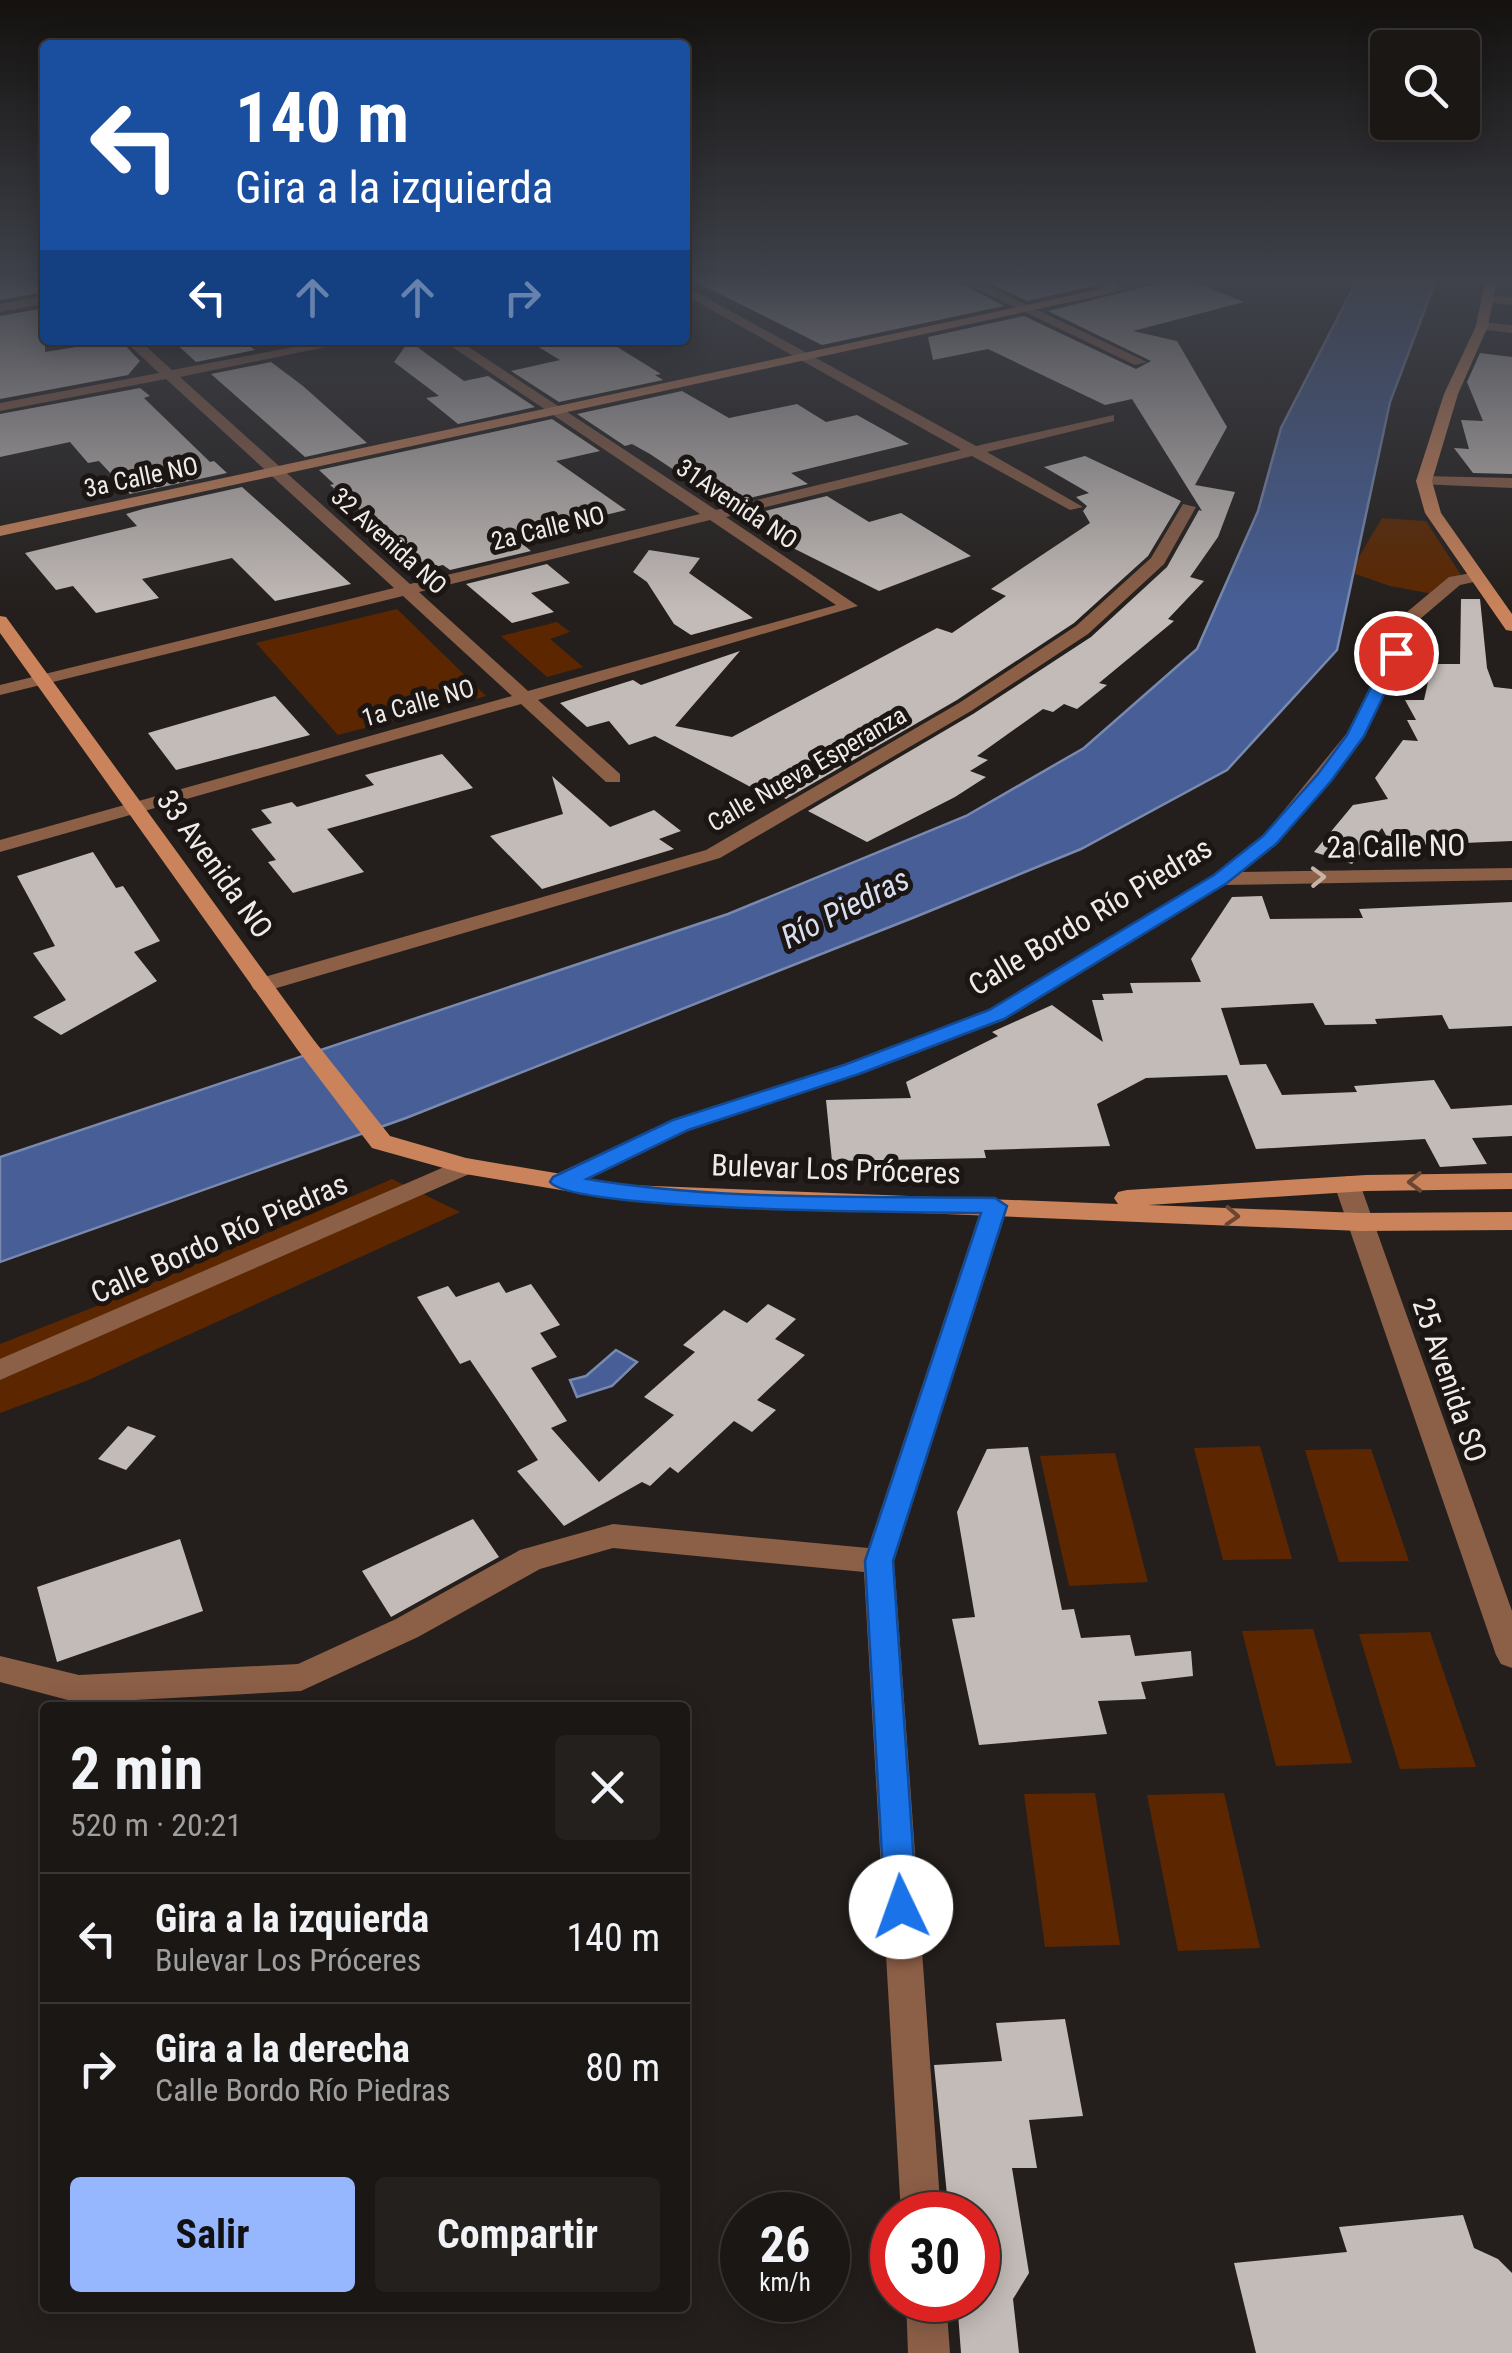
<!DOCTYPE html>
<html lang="es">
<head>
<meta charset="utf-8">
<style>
  :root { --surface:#1b1715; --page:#24201e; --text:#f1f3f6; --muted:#a09fa0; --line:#393634; --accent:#96b6fd }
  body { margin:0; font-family:"Roboto Condensed",sans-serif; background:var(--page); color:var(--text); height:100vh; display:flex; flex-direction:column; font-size:38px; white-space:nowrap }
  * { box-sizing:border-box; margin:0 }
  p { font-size:32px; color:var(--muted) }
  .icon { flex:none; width:55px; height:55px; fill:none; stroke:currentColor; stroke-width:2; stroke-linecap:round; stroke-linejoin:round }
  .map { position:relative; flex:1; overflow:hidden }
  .panel { position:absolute; left:40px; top:1702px; width:650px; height:610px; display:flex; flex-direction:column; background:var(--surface); border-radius:10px; box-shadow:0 5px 25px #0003,0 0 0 2px var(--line) }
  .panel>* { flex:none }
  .top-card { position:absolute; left:40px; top:40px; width:650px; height:305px; border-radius:10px; box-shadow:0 5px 25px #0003,0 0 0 2px var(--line); background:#1a4fa0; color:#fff; overflow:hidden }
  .fabs { position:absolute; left:1370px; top:30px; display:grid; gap:20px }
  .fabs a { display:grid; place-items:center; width:110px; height:110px; border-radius:10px; background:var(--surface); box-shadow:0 5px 25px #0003,0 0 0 2px var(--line); font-size:50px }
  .speed { position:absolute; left:720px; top:2192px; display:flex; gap:20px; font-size:50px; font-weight:700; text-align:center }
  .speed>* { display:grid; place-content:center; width:130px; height:130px; border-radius:50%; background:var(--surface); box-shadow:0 5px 25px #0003,0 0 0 2px var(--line); line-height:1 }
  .speed small { font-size:25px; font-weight:400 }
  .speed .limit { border:15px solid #d22; background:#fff; color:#111 }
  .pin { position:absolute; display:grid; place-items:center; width:85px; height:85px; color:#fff; margin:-42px; border:5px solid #fff; border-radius:50%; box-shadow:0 2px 10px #0007 }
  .me { position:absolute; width:110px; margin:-55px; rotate:357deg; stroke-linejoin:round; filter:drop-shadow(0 0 8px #0008) }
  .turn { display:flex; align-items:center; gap:35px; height:210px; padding:0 30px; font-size:45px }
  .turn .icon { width:130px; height:130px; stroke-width:2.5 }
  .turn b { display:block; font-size:70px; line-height:85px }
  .lanes { display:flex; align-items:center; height:95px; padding:0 30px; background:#0003; justify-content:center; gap:50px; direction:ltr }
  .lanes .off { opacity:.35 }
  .round { display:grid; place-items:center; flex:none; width:105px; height:105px; border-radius:10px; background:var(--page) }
  .head { display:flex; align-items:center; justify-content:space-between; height:170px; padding:0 30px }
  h1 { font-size:60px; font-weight:700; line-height:75px }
  .cta { display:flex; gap:20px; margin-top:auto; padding:20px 30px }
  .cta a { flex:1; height:115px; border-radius:10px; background:var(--accent); color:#111; font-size:40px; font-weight:700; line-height:115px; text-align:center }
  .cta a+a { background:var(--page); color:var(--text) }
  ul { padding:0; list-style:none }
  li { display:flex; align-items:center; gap:30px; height:130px; padding:0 30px; border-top:2px solid var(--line) }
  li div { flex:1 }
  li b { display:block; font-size:38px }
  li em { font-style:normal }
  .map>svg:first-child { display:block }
  .green { fill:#5c2700 }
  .water { fill:#475f96; stroke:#7989af; stroke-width:2.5 }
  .building { fill:#c3bbb7 }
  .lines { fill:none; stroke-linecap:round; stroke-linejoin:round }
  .street { fill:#8c5f47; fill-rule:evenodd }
  .secondary { fill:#ca835a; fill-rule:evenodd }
  .oneway { stroke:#c7b3a8 }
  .oneway2 { stroke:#6a4633 }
  .route { fill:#1a73e8; stroke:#114b97; stroke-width:2.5 }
  .labels { text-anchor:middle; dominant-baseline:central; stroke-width:10; stroke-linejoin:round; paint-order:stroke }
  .far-street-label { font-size:25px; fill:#efebe9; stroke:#1b1513 }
  .street-label { font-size:30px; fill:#efebe9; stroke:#1b1513 }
  .water-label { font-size:32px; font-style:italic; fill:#d7dff0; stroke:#1b1513 }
</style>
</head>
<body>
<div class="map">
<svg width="1512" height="2353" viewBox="0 0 1512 2353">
  <rect width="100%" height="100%" fill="#241f1c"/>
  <!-- green -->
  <g class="green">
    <polygon points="1382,518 1426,521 1461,575 1433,594 1390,586 1350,572"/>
    <polygon points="397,609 486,696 338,735 256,643"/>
    <polygon points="557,622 570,632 550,639 583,667 547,677 501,636"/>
    <polygon points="392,1179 460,1212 86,1381 0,1413 0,1344 122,1296"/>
    <polygon points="1260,1446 1292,1559 1223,1560 1194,1448"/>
    <polygon points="1371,1449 1409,1561 1339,1562 1305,1450"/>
    <polygon points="1115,1453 1148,1582 1069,1586 1040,1456"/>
    <polygon points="1313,1629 1352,1763 1276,1766 1242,1631"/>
    <polygon points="1430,1632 1476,1767 1400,1769 1359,1634"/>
    <polygon points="1095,1793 1120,1945 1045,1947 1024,1794"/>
    <polygon points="1224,1793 1260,1948 1178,1951 1147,1795"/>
  </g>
  <!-- water -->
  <g class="water">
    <polygon points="1357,280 1436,280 1390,402 1337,650 1227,770 1081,849 915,917 406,1118 0,1262 0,1157 728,914 966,816 1084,748 1197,649 1258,511 1281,428"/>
    <polygon points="616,1350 637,1362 612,1386 577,1397 570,1380 586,1376"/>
  </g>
  <!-- building -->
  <g class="building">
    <polygon points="0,280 45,280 45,292 0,300"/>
    <polygon points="692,280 955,280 1004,306 822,345"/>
    <polygon points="983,280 1100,280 1100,284 1027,301"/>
    <polygon points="1172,280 1189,280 1244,302 1133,331 1177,341 1227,427 1195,485 1235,492 1218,537 1190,577 1204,581 1168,619 1174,621 1099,683 1107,685 1077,709 1064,704 1053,712 1043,709 977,756 988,760 970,771 986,777 955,797 867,842 808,811 973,714 1091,637 1167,567 1199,510 1202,511 1132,399 1105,405 988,349 933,360 928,337 1024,316 1136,369 1151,361 1048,311"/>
    <polygon points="45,308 45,352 120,340 140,361 128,375 0,399 0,316"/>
    <polygon points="172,340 241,340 255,350 196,362"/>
    <polygon points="527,340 606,340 661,374 655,375 663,380 559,402 511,371 560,360"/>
    <polygon points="409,341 464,381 488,376 535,407 458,424 426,398 439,396 394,362"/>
    <polygon points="1480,353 1512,357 1512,474 1473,473 1454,448 1469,449 1461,420 1483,421 1467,382"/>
    <polygon points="271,362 303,386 367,443 305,457 211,374"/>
    <polygon points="140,388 150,396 144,398 210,462 214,461 227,473 130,494 99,461 88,463 70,442 0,457 0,414"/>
    <polygon points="682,391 729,418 797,404 826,422 857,415 909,444 791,473 808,484 725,504 650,454 632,444 625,446 577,414"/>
    <polygon points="552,419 600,451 556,461 626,510 514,537 531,551 450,570 443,565 429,568 330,485 334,484 319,470"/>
    <polygon points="1085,456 1181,501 1148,556 1074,623 957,700 786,799 767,789 760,792 655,736 629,745 609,721 587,727 560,703 633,680 641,685 740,651 675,726 732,737 937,628 952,633 1006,596 991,589 1090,523 1083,511 1087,506 1076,497 1089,493 1044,467"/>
    <polygon points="242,487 351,584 275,601 232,558 142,579 159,598 96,613 73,586 56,590 25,553 137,526 126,514 143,509"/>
    <polygon points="827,496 869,522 901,513 971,556 879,591 791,547 744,516"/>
    <polygon points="649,550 700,558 689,573 753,618 691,635 674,624 647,582 633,572"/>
    <polygon points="547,564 570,583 531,593 554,612 512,623 466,584"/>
    <polygon points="1461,599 1480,599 1487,668 1494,687 1512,689 1512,841 1392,846 1382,828 1352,864 1314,852 1353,805 1388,799 1375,778 1403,740 1418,741 1407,720 1416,720 1405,700 1424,700 1432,664 1460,664"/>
    <polygon points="275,696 310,735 176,770 148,733"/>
    <polygon points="442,754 473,788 327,829 364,872 293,893 268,862 276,860 251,829 272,823 261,810 292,802 297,807 374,785 365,775"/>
    <polygon points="552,776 610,827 654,810 681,831 659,839 674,849 542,889 490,836 563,814"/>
    <polygon points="93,852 116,888 123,886 160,941 134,952 157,981 61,1035 33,1017 66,1000 33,953 55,946 17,876"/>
    <polygon points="1262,896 1270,919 1363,918 1359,909 1512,902 1512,1026 1449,1029 1442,1015 1375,1019 1377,1024 1325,1025 1313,1003 1221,1008 1240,1065 1266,1064 1282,1095 1357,1092 1354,1086 1434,1080 1451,1109 1512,1105 1512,1136 1472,1138 1487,1164 1440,1167 1425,1139 1256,1149 1227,1075 1146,1078 1097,1104 1110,1146 984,1150 986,1158 832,1161 826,1100 911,1098 906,1082 998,1036 992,1032 1052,1005 1103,1042 1092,1000 1104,1000 1102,994 1133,993 1130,983 1201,982 1191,959 1232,897"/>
    <polygon points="499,1282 506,1293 531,1284 560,1325 540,1333 557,1357 531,1368 567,1421 551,1428 599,1482 674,1415 644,1397 695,1352 683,1345 724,1310 747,1323 768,1304 796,1319 775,1339 805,1355 757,1400 776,1410 752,1432 734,1421 678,1473 670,1467 650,1486 642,1482 564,1526 517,1471 538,1460 470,1360 460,1364 417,1297 448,1286 456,1297"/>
    <polygon points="128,1426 156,1436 126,1470 98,1459"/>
    <polygon points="1028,1447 1062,1610 1074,1609 1081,1638 1130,1635 1135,1656 1191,1651 1193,1676 1141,1682 1146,1699 1098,1701 1107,1734 979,1745 952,1619 975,1617 957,1512 987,1449"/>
    <polygon points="473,1519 499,1557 391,1617 362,1571"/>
    <polygon points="180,1539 203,1611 57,1662 37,1587"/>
    <polygon points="1065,2019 1083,2116 1029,2120 1037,2168 1012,2168 1029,2273 1013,2299 1019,2353 961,2353 957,2300 978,2300 978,2215 949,2215 934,2065 1002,2061 996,2023"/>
    <polygon points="1463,2215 1474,2248 1498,2259 1512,2273 1512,2353 1256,2353 1234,2263 1347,2252 1339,2227"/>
  </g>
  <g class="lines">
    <!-- street -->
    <g class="street">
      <polygon points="958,280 974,280 1147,362 1135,365"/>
      <polygon points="1141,280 1168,280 1112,293 1106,289"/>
      <path d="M685,286l291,160 138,-31v6l-127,31 96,55 -13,3 -98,-54 -246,61 132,89 -320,94 82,74v8h-14l-85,-78 -521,148v-12l512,-144 -109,-100 -403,99v-10l394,-97 -228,-209 -166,32v-8l159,-30 -35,-33h15l33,30 159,-30h28l-179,37 230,207 290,-70 -258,-174h16l258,170 245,-60 -276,-155zM710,520l126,85 -308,86 -109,-99z"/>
      <polygon points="1488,295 1512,297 1512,305 1484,302 1484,296"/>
      <polygon points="45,296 45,304 0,312 0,304"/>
      <polygon points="1482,322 1512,325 1512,333 1477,329 1477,323"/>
      <polygon points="1424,476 1512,478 1512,488 1419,484 1416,481"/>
      <polygon points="1183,504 1196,507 1164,564 1088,634 971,711 720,858 270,990 254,990 251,985 254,980 706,850 959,703 1076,626 1151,558"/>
      <polygon points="1477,572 1483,574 1483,580 1460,585 1420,619 1363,739 1277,844 1242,872 1512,868 1512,880 1225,885 1004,1020 860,1074 690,1130 570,1188 552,1188 548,1182 552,1176 672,1120 844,1064 988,1010 1214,875 1263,836 1347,733 1407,612 1449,577"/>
      <polygon points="465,1158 474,1160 477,1166 474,1172 0,1380 0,1359"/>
      <polygon points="1347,1176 1360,1184 1512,1611 1512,1668 1501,1664 1496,1655 1334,1184"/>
      <polygon points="995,1198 1008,1206 894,1561 941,2215 901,2215 864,1572 613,1548 540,1569 418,1637 301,1691 79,1703 0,1682 0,1656 79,1675 298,1664 396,1619 520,1550 613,1524 868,1548 982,1206"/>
      <polygon points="906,2300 946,2300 950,2353 908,2353"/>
    </g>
    <!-- secondary -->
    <g class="secondary">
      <polygon points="1103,280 1115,280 1116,292 0,536 0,526 1092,291 1105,287"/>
      <polygon points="1485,280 1497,280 1488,326 1458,394 1432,481 1441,513 1512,614 1512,631 1506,630 1425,513 1416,481 1444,394 1476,326"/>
      <polygon points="0,616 6,617 313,1039 390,1136 466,1158 627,1185 1118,1204 1114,1198 1118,1192 1127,1190 1366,1175 1512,1173 1512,1189 1366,1191 1148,1205 1360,1213 1512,1212 1512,1230 1360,1231 627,1201 465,1174 372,1148 297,1049 0,633"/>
    </g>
  </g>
  <!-- one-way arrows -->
  <defs><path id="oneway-chevron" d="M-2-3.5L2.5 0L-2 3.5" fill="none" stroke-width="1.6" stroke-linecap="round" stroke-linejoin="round" transform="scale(2.5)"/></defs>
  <use class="oneway" href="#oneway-chevron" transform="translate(1318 877) rotate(-1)"/>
  <g class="oneway2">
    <use href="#oneway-chevron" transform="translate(1415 1182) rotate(179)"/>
    <use href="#oneway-chevron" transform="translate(1232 1216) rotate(3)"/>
  </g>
  <!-- sky -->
  <linearGradient id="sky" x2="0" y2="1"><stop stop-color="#14110f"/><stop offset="0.46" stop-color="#3f424b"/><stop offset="1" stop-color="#3f424b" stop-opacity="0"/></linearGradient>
  <rect width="1512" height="609" fill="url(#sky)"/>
  <!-- route -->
  <path class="route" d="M1396,648l8,5 -40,83 -33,45 -55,63 -49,39 -223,136 -145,55 -171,56 -101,49c133,22 273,17 408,19l12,8 -114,355 24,346 -5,11 -11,4 -11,-4 -5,-11 -20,-346 116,-348c-58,-1 -407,-1 -431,-31l3,-5 120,-57 171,-55 145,-55 225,-135 49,-39 55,-62 29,-39 41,-82z"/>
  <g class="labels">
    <!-- far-street labels -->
    <g class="far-street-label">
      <text transform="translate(141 477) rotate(-12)">3a Calle NO</text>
      <text transform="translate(737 504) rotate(34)">31Avenida NO</text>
      <text transform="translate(548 528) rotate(-14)">2a Calle NO</text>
      <text transform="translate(389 541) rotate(42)">32 Avenida NO</text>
      <text transform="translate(418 703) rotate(-16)">1a Calle NO</text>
      <text transform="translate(807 769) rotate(-30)">Calle Nueva Esperanza</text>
    </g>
    <!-- street labels -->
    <g class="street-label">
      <text transform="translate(1396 846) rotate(-1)">2a Calle NO</text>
      <text transform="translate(215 864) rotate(54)">33 Avenida NO</text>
      <text transform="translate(1090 916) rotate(-31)">Calle Bordo Río Piedras</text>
      <text transform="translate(836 1169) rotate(2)">Bulevar Los Próceres</text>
      <text transform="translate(219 1238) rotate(-24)">Calle Bordo Río Piedras</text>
      <text transform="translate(1450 1380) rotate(71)">25 Avenida SO</text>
    </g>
    <!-- water labels -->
    <g class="water-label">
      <text transform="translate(845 908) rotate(-27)">Río Piedras</text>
    </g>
  </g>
</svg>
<div class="fabs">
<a><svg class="icon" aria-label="search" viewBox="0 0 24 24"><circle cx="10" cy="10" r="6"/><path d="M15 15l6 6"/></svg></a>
</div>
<div class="speed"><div>26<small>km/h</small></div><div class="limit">30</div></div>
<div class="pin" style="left:1396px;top:653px;background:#d93025"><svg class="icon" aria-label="arrive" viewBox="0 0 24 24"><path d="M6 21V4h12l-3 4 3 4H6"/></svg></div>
<svg class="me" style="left:901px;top:1907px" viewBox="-20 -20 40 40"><circle r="19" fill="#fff"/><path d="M0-13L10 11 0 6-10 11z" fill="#1a73e8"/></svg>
<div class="top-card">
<div class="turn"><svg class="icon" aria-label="left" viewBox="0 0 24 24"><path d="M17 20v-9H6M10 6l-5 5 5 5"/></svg><div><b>140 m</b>Gira a la izquierda</div></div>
<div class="lanes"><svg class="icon" aria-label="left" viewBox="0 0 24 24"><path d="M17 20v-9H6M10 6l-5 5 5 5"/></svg><svg class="icon off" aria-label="ahead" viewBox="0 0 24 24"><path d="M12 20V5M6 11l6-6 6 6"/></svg><svg class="icon off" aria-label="ahead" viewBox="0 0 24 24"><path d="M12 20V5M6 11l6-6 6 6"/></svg><svg class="icon off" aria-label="right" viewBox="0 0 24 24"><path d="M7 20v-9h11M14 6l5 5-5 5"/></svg></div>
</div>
<section class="panel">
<div class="head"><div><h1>2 min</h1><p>520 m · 20:21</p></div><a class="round"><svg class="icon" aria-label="close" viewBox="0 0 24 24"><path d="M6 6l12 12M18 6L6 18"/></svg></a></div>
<ul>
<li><svg class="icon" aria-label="left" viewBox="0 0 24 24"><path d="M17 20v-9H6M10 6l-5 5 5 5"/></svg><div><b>Gira a la izquierda</b><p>Bulevar Los Próceres</p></div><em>140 m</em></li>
<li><svg class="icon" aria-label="right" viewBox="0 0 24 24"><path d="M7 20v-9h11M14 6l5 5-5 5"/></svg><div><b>Gira a la derecha</b><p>Calle Bordo Río Piedras</p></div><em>80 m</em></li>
</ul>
<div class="cta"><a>Salir</a><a>Compartir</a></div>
</section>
</div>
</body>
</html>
